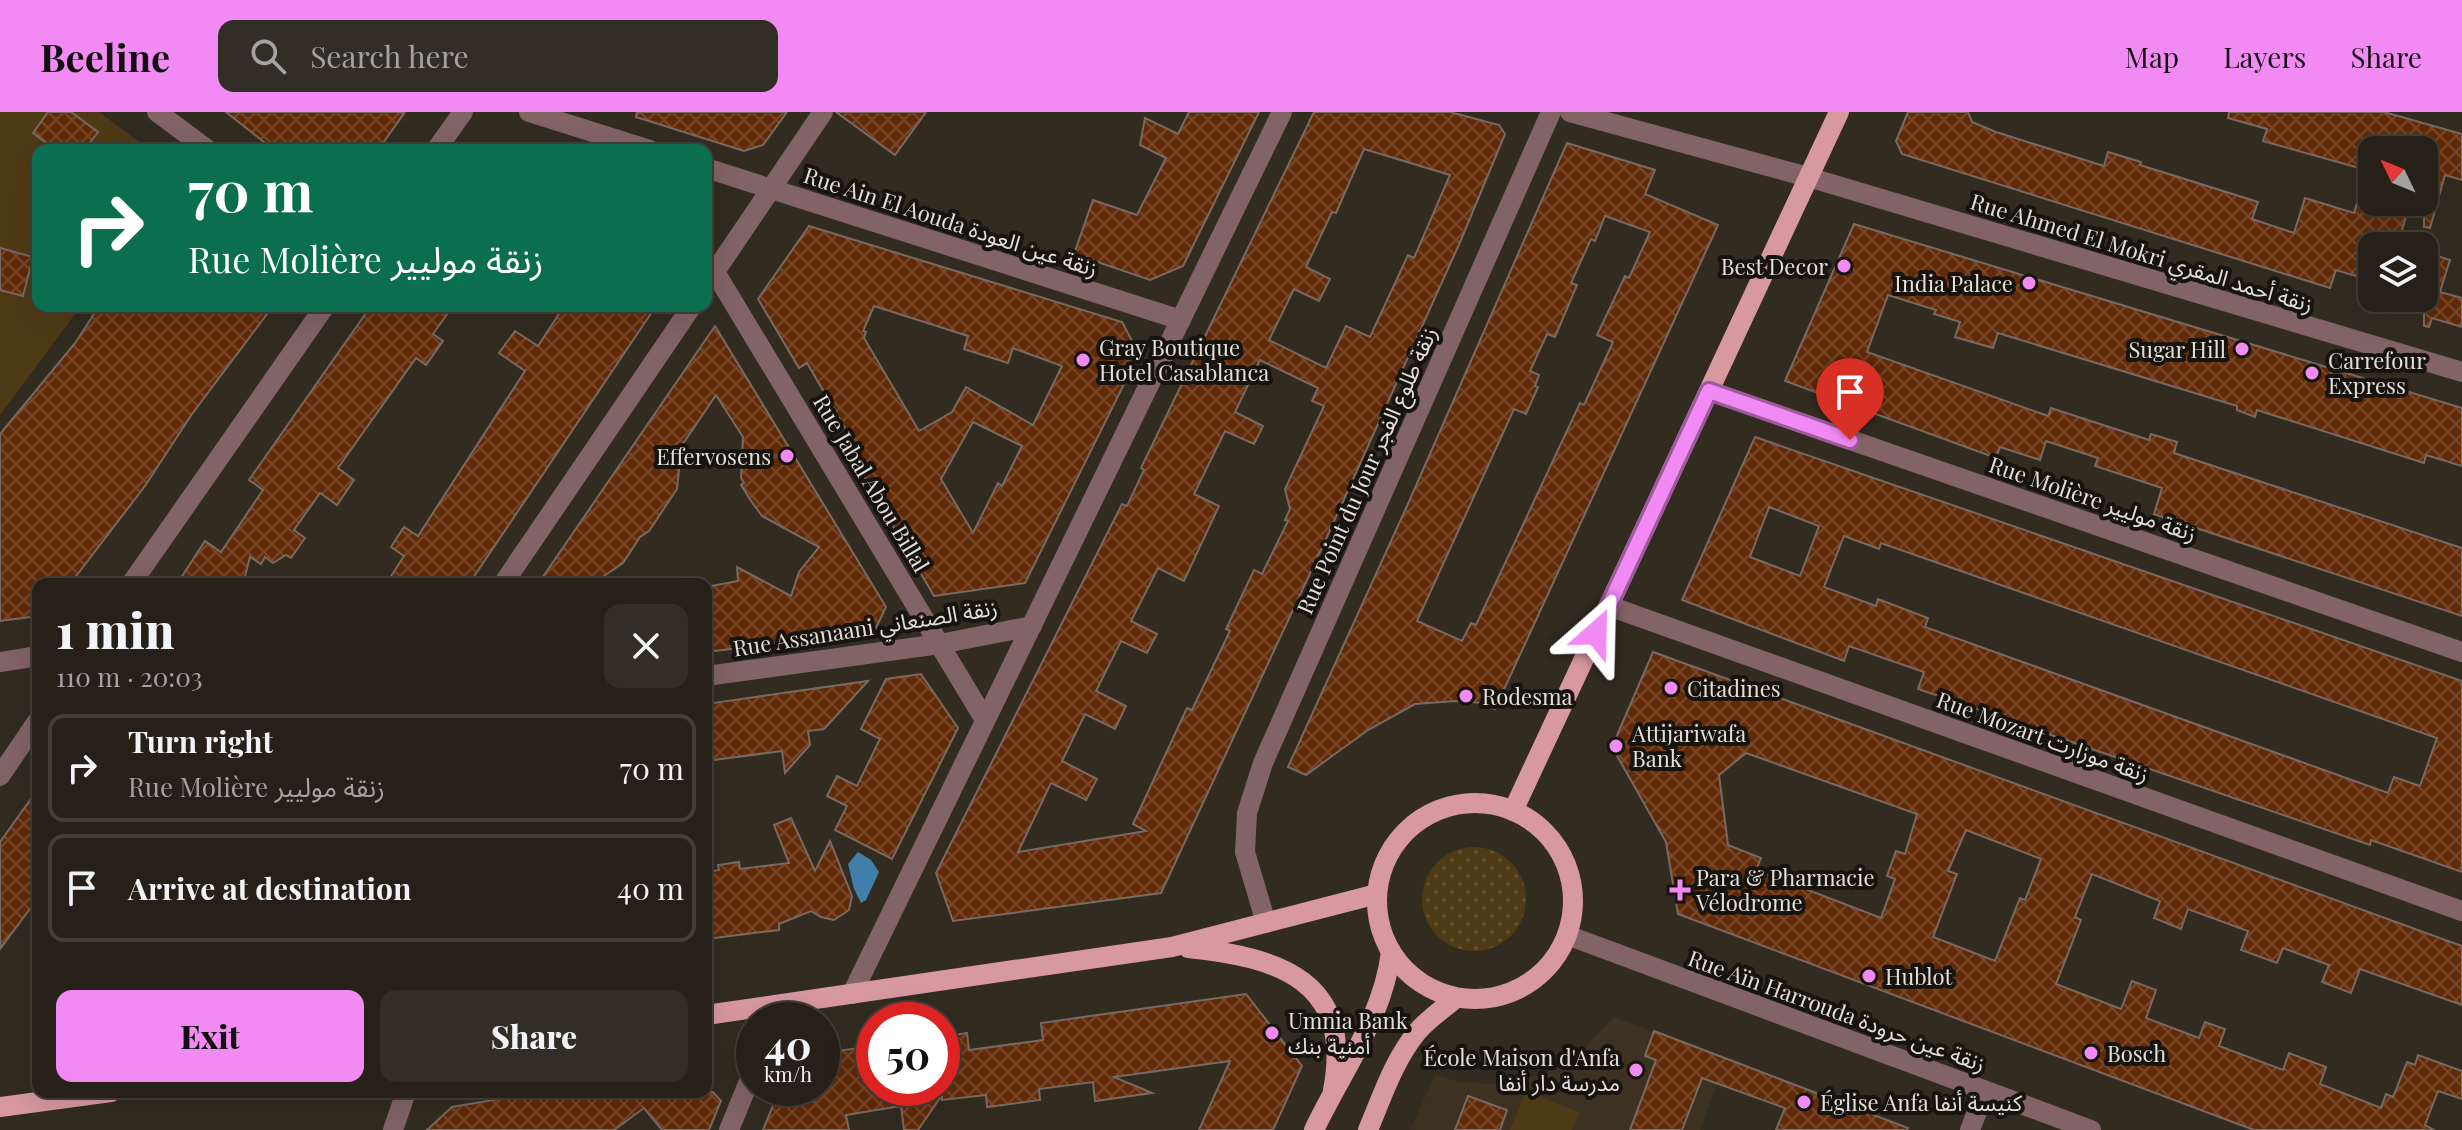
<!DOCTYPE html>
<html lang="en">
<head>
<meta charset="utf-8">
<style>
  :root { --surface:#262018; --page:#322d25; --text:#f1f3f6; --muted:#a4a3a2; --line:#423e37; --accent:#f28af3 }
  body { margin:0; font-family:"Playfair Display","Noto Sans Arabic",serif; background:var(--page); color:var(--text); height:100vh; display:flex; flex-direction:column; font-size:30px; white-space:nowrap }
  * { box-sizing:border-box; margin:0 }
  p { font-size:26px; color:var(--muted) }
  .icon { flex:none; width:44px; height:44px; fill:none; stroke:currentColor; stroke-width:2; stroke-linecap:round; stroke-linejoin:round }
  .map { position:relative; flex:1; overflow:hidden }
  .side { position:absolute; left:32px; top:466px; width:680px; height:520px; display:flex; flex-direction:column; background:var(--surface); border-radius:16px; box-shadow:0 8px 32px #0002,0 0 0 2px var(--line) }
  .side>* { flex:none }
  .hud { position:absolute; left:32px; top:32px; width:680px; height:168px; border-radius:16px; box-shadow:0 8px 32px #0002,0 0 0 2px var(--line); background:#0b6e4f; color:#fff; overflow:hidden }
  .needle { width:52px; rotate:313deg }
  .controls { position:absolute; left:2358px; top:24px; display:grid; gap:16px }
  .controls a { display:grid; place-items:center; width:80px; height:80px; border-radius:16px; background:var(--surface); box-shadow:0 8px 32px #0002,0 0 0 2px var(--line); font-size:40px }
  .speed { position:absolute; left:736px; top:890px; display:flex; gap:16px; font-size:40px; font-weight:700; text-align:center }
  .speed>* { display:grid; place-content:center; width:104px; height:104px; border-radius:50%; background:var(--surface); box-shadow:0 8px 32px #0002,0 0 0 2px var(--line); line-height:1 }
  .speed small { font-size:20px; font-weight:400 }
  .speed .limit { border:12px solid #d22; background:#fff; color:#111 }
  .pin { position:absolute; display:grid; place-items:center; width:68px; height:68px; color:#fff; margin:-82px -34px; border-radius:50% 50% 50% 0; rotate:-45deg; box-shadow:0 0 8px #0007 }
  .pin .icon { rotate:45deg }
  .me { position:absolute; width:88px; margin:-44px; rotate:25deg; stroke-linejoin:round; filter:drop-shadow(0 0 6px #0008) }
  .turn { display:flex; align-items:center; gap:28px; height:168px; padding:0 24px; font-size:36px }
  .turn .icon { width:104px; height:104px; stroke-width:2.5 }
  .turn b { display:block; font-size:56px; line-height:68px }
  .round { display:grid; place-items:center; flex:none; width:84px; height:84px; border-radius:16px; background:var(--page) }
  .head { display:flex; align-items:center; justify-content:space-between; height:136px; padding:0 24px }
  h1 { font-size:48px; font-weight:800; line-height:60px }
  .cta { display:flex; gap:16px; margin-top:auto; padding:16px 24px }
  .cta a { flex:1; height:92px; border-radius:16px; background:var(--accent); color:#111; font-size:32px; font-weight:800; line-height:92px; text-align:center }
  .cta a+a { background:var(--page); color:var(--text) }
  ul { padding:0; list-style:none }
  li { display:flex; align-items:center; gap:24px; height:108px; margin:0 16px 12px; padding:0 8px; border:4px solid var(--line); border-radius:16px }
  li div { flex:1 }
  li b { display:block; font-size:30px }
  li em { font-style:normal }
  header { display:flex; align-items:center; gap:48px; box-sizing:border-box; height:112px; padding:0 40px; background:var(--accent); color:#111 }
  header strong { font-size:38px }
  nav { display:flex; gap:44px; margin-inline-start:auto; font-size:28px }
  .search { width:560px; height:72px; background:var(--page); display:flex; align-items:center; gap:20px; box-sizing:border-box; padding:0 28px; border-radius:16px; color:var(--muted); font-size:30px }
  .map>svg:first-child { display:block }
  .built { fill:#3d3222 }
  .grass { fill:url(#grass-dots) }
  .pitch { fill:#4f3a16 }
  .water { fill:#417faa }
  .building { fill:url(#building-cross-hatch); stroke:#786a63; stroke-width:2; fill-rule:evenodd }
  .lines { fill:none; stroke-linecap:round; stroke-linejoin:round }
  .minor { stroke:#826366; stroke-width:20 }
  .major { stroke:#d898a0; stroke-width:20 }
  .route-casing { stroke:#9d5a9e; stroke-width:20 }
  .route { stroke:#f28af3; stroke-width:14 }
  .poi-dot { fill:#f28af3; stroke:#17140f; stroke-width:3 }
  .labels { text-anchor:middle; dominant-baseline:central; stroke-width:8; stroke-linejoin:round; paint-order:stroke }
  .street-label { font-size:22px; fill:#e3ded7; stroke:#17140f }
  .poi-label { font-size:22px; fill:#e3ded7; stroke:#17140f; text-anchor:start }
</style>
</head>
<body>
<header>
<strong>Beeline</strong>
<div class="search"><svg class="icon" aria-label="search" viewBox="0 0 24 24"><circle cx="10" cy="10" r="6"/><path d="M15 15l6 6"/></svg>Search here</div>
<nav><a>Map</a><a>Layers</a><a>Share</a></nav>
</header>
<div class="map">
<svg width="2462" height="1018" viewBox="0 0 2462 1018">
  <defs>
    <pattern id="grass-dots" width="8" height="8" patternUnits="userSpaceOnUse" patternTransform="scale(2)"><rect width="8" height="8" fill="#4f3a16"/><path d="M2 2h.1M6 6h.1" fill="none" stroke="#685637" stroke-width="1.8" stroke-linecap="round"/></pattern>
    <pattern id="building-cross-hatch" width="8" height="8" patternUnits="userSpaceOnUse" patternTransform="scale(2)"><rect width="8" height="8" fill="#622a07"/><path d="M0 0l8 8M0 8l8-8" fill="none" stroke="#78482a"/></pattern>
  </defs>
  <rect width="100%" height="100%" fill="#322b20"/>
  <!-- built -->
  <polygon class="built" points="1614,905 1726,946 1700,1018 1410,1018 1435,963 1460,970 1485,972 1516,969 1540,963 1579,941"/>
  <!-- grass -->
  <circle class="grass" cx="1474" cy="787" r="52"/>
  <!-- pitch -->
  <g class="pitch">
    <polygon points="0,0 99,0 150,38 38,38 38,194 81,194 0,303"/>
    <polygon points="1526,979 1579,1000 1572,1018 1510,1018"/>
  </g>
  <!-- water -->
  <polygon class="water" points="858,740 871,748 879,760 866,788 861,791 854,777 848,752"/>
  <!-- building -->
  <g class="building">
    <polygon points="48,0 71,0 98,20 84,38 56,38 33,21"/>
    <polygon points="226,0 405,0 378,38 274,38"/>
    <polygon points="637,0 787,0 763,33 744,39 636,5"/>
    <polygon points="836,0 926,0 895,43"/>
    <polygon points="1189,0 1259,0 1183,154 1150,168 1074,142 1093,88 1137,103 1166,46 1140,33 1145,6 1178,22"/>
    <path d="M1314,0h136l49,13 6,9 -44,106 -135,299 -165,354 -208,28 -17,-48 186,-369 5,2 17,-36 -3,-2zM1364,37l86,26 -36,83 -6,-3 -38,82 -24,-11 -20,42 -57,-28 25,-51 25,12 11,-22 -24,-12 26,-55 4,1zM1260,248l58,28 -6,13 12,5 -39,83 5,20 -5,11 3,1 -26,53 -8,-4 -28,59 4,2 -38,79 -5,-2 -54,116 13,7 -128,21 33,-69 35,17 11,-21 -35,-18 23,-47 30,15 11,-23 -30,-15 25,-50 26,12 10,-19 -26,-13 27,-53 26,13 35,-75 -25,-12 31,-63 29,13 9,-18 -28,-14z"/>
    <polygon points="1908,0 1968,0 1972,10 1996,20 2104,54 2108,40 2141,50 2140,53 2258,90 2252,107 2294,121 2305,86 2354,101 2358,88 2407,102 2397,134 2372,134 2372,169 2336,158 2330,176 1902,42 1896,29"/>
    <polygon points="2229,0 2384,0 2462,22 2462,68 2445,63 2430,116 2424,115 2424,38 2372,38 2372,46 2363,43 2359,56 2263,29 2267,17 2228,6"/>
    <path d="M1567,31l88,27 -10,24 73,31 -223,484 -11,-6 -29,-2 -40,3 -47,26 -62,45 -18,-8 119,-261zM1605,104l45,16 -21,46 -4,-2 -28,59 16,7 -29,63 -4,-2 -104,222 -5,-2 -9,18 -45,-20 97,-212 12,5 12,-27 -3,-1 4,-11 -9,-4 17,-37 8,3 22,-52 -6,-2 20,-44 4,2z"/>
    <polygon points="1854,112 2462,296 2462,354 2426,343 2424,351 2257,298 2255,305 2237,298 2237,294 1998,221 1993,236 1955,225 1960,210 1934,202 1936,198 1888,183 1867,240 2048,304 2051,296 2149,328 2151,322 2177,330 2174,341 2462,436 2462,504 2154,402 2162,376 2095,354 2098,346 2046,329 2040,348 2000,335 1996,346 1785,269"/>
    <path d="M809,114l313,96 17,32 -114,229 -91,13 -86,-147 7,-4 -48,-82 -8,5 -41,-69zM874,194l94,30 -4,13 44,14 5,-15 49,18 -29,59 -67,-38 -14,25 -33,19 -55,-93 2,-6 -3,-1zM973,310l49,24 -20,40 -4,-3 -25,50 -32,-54z"/>
    <polygon points="0,136 33,145 23,184 0,178"/>
    <polygon points="2424,140 2450,148 2440,180 2462,186 2462,215 2432,206 2429,215 2424,214"/>
    <polygon points="99,194 273,194 192,302 145,374 70,472 38,472 38,504 0,509 0,322 76,230"/>
    <polygon points="371,194 453,194 433,222 443,229 426,253 416,246 338,356 354,368 337,393 320,381 294,418 305,426 291,446 286,443 273,451 265,445 261,452 250,445 243,472 177,472 205,429 221,440 263,378 249,368"/>
    <polygon points="564,194 656,194 469,472 386,472 404,444 391,435 404,415 418,424 525,259 499,241 515,219 538,234"/>
    <polygon points="715,214 886,495 874,520 706,540 706,475 738,469 737,455 791,484 799,460 819,435 762,404 751,389 741,373 744,371 741,366 743,325 716,283 670,351 679,357 677,377 649,419 640,425 623,451 592,472 538,472"/>
    <path d="M1755,325l707,244v191l-91,-32 -1,5 -452,-156 6,-17 -75,-26 -5,15 -162,-61zM1769,395l50,19 -19,50 -50,-19zM1844,424l35,13 2,-6 556,195 -17,48 -26,-9 -6,16 -463,-166 3,-9 -50,-19 -2,7 -52,-19z"/>
    <path d="M1653,540l809,294v59l-102,-36 -9,24 -29,-11 7,-17 -46,-17 -6,15 -36,-13 7,-19 -60,-22 -7,20 -27,-11 6,-17 -68,-27 -17,43 6,3 -25,64 65,25 11,-28 24,9 -10,28 53,20 6,-16 20,7 -6,17 64,24 6,-17 37,14 -6,17 61,24 5,-14 7,3 14,-35 8,3 3,-10 44,16v28l-24,-8 -13,34 9,5h-180l-576,-216 -12,-72 -54,-95zM1746,641l171,61 -12,40 -9,-3 -9,25 8,3 -14,39 -125,-48 5,-12 -33,-13 -9,-70zM1966,718l75,29 -16,41 -5,-2 -25,63 -62,-24 24,-63 -9,-3z"/>
    <polygon points="921,562 958,616 892,747 835,718 847,694 827,684 837,664 857,674 880,627 861,617 886,567"/>
    <polygon points="868,569 824,617 808,619 810,633 785,661 782,639 706,649 706,592"/>
    <polygon points="38,677 38,786 0,837 0,730"/>
    <polygon points="791,706 815,759 830,729 852,784 849,798 834,808 821,805 811,799 779,812 779,818 706,827 706,760 719,758 718,753 739,750 740,757 789,751 774,713"/>
    <polygon points="1246,882 1302,954 1273,1018 1199,1018 1230,949 1114,965 1152,981 1095,989 1093,970 1039,977 1040,988 987,995 986,983 942,988 942,983 918,1018 904,1018 901,994 846,1003 849,1018 763,1018 780,976 822,976 822,941 874,934 874,976 942,976 942,925 967,921 969,938 1043,928 1041,911"/>
    <polygon points="1654,919 1908,1016 1907,1018 1776,1018 1785,996 1702,966 1682,1018 1630,1018 1656,948 1645,944"/>
    <polygon points="541,980 713,980 721,989 709,1018 662,1018 644,996 614,1018 427,1018 452,995"/>
    <polygon points="1468,984 1507,998 1500,1018 1455,1018"/>
  </g>
  <g class="lines">
    <!-- minor -->
    <g class="minor">
      <polyline points="157,0 208,38"/>
      <polyline points="529,0 650,38"/>
      <polyline points="1570,0 1808,65 2462,260"/>
      <polyline points="436,38 463,0"/>
      <polyline points="706,56 1181,208"/>
      <polyline points="715,160 985,608"/>
      <polyline points="706,173 823,0"/>
      <polyline points="1709,279 2462,540"/>
      <polyline points="131,472 325,194"/>
      <polyline points="503,472 692,194"/>
      <polyline points="1609,494 2462,799"/>
      <polyline points="0,550 38,544"/>
      <polyline points="706,564 940,532 1032,514"/>
      <polyline points="0,664 38,608"/>
      <polyline points="1266,811 1245,740 1247,701 1263,651 1551,0"/>
      <polyline points="1567,823 2091,1018"/>
      <polyline points="852,882 1282,0"/>
      <polyline points="393,1018 406,980"/>
      <polyline points="729,1018 754,957"/>
      <polyline points="1970,1018 1985,979"/>
    </g>
    <!-- major -->
    <g class="major">
      <circle cx="1475" cy="789" r="98"/>
      <polyline points="1513,699 1839,0"/>
      <path d="M1188,836c91,9 166,33 145,142"/>
      <polyline points="706,903 1172,835 1377,782"/>
      <polyline points="0,995 111,980"/>
      <path d="M1314,1018c28,-59 69,-112 77,-178"/>
      <path d="M1368,1018c14,-33 26,-70 49,-98 11,-13 26,-23 39,-34"/>
    </g>
  </g>
  <g class="lines">
    <!-- route casing -->
    <g class="route-casing">
      <polyline id="route" points="1596,521 1709,279 1850,328"/>
    </g>
    <!-- route -->
    <use href="#route" class="route"/>
  </g>
  <!-- markers -->
  <g class="poi-dot">
    <circle cx="1844" cy="154" r="8"/>
    <circle cx="2029" cy="171" r="8"/>
    <circle cx="2242" cy="237" r="8"/>
    <circle cx="1083" cy="248" r="8"/>
    <circle cx="2312" cy="261" r="8"/>
    <circle cx="787" cy="344" r="8"/>
    <circle cx="1671" cy="576" r="8"/>
    <circle cx="1466" cy="584" r="8"/>
    <circle cx="1616" cy="634" r="8"/>
    <path d="M1676 766h8v8h8v8h-8v8h-8v-8h-8v-8h8z"/>
    <circle cx="1869" cy="864" r="8"/>
    <circle cx="1272" cy="921" r="8"/>
    <circle cx="2091" cy="941" r="8"/>
    <circle cx="1636" cy="958" r="8"/>
    <circle cx="1804" cy="990" r="8"/>
  </g>
  <g class="labels">
    <!-- street labels -->
    <g class="street-label">
      <text transform="translate(951 109) rotate(18)">Rue Ain El Aouda زنقة عين العودة</text>
      <text transform="translate(2142 140) rotate(17)">Rue Ahmed El Mokri زنقة أحمد المقري</text>
      <text transform="translate(1366 358) rotate(-66)">Rue Point du Jour زنقة طلوع الفجر</text>
      <text transform="translate(872 371) rotate(59)">Rue Jabal Abou Billal</text>
      <text transform="translate(2093 386) rotate(19)">Rue Molière زنقة موليير</text>
      <text transform="translate(865 515) rotate(-9)">Rue Assanaani زنقة الصنعاني</text>
      <text transform="translate(2043 624) rotate(20)">Rue Mozart زنقة موزارت</text>
      <text transform="translate(1837 898) rotate(20)">Rue Aïn Harrouda زنقة عين حرودة</text>
    </g>
    <!-- poi labels -->
    <g class="poi-label">
      <text x="1828" y="154" text-anchor="end">Best Decor</text>
      <text x="2013" y="171" text-anchor="end">India Palace</text>
      <text x="1099" y="235">Gray Boutique<tspan x="1099" dy="25">Hotel Casablanca</tspan></text>
      <text x="2226" y="237" text-anchor="end">Sugar Hill</text>
      <text x="2328" y="248">Carrefour<tspan x="2328" dy="25">Express</tspan></text>
      <text x="771" y="344" text-anchor="end">Effervosens</text>
      <text x="1687" y="576">Citadines</text>
      <text x="1482" y="584">Rodesma</text>
      <text x="1632" y="621">Attijariwafa<tspan x="1632" dy="25">Bank</tspan></text>
      <text x="1696" y="765">Para &amp; Pharmacie<tspan x="1696" dy="25">Vélodrome</tspan></text>
      <text x="1885" y="864">Hublot</text>
      <text x="1288" y="908">Umnia Bank<tspan x="1288" dy="25">أمنية بنك</tspan></text>
      <text x="2107" y="941">Bosch</text>
      <text x="1620" y="945" text-anchor="end">École Maison d'Anfa<tspan x="1620" dy="25">مدرسة دار أنفا</tspan></text>
      <text x="1820" y="990">Église Anfa كنيسة أنفا</text>
    </g>
  </g>
</svg>
<div class="controls">
<a><svg class="needle" viewBox="-14 -14 28 28"><path d="M0-13l5 13h-10z" fill="#e53935"/><path d="M0 13l5-13h-10z" fill="#a4a3a2"/></svg></a>
<a><svg class="icon" aria-label="layers" viewBox="0 0 24 24"><path d="M12 4l9 5-9 5-9-5zM3 14l9 5 9-5"/></svg></a>
</div>
<div class="speed"><div>40<small>km/h</small></div><div class="limit">50</div></div>
<div class="pin" style="left:1850px;top:328px;background:#d93025"><svg class="icon" aria-label="arrive" viewBox="0 0 24 24"><path d="M6 21V4h12l-3 4 3 4H6"/></svg></div>
<svg class="me" style="left:1596px;top:521px" viewBox="-20 -20 40 40"><path d="M0-17L14 15 0 8-14 15z" fill="#f28af3" stroke="#fff" stroke-width="4"/></svg>
<div class="hud">
<div class="turn"><svg class="icon" aria-label="right" viewBox="0 0 24 24"><path d="M7 20v-9h11M14 6l5 5-5 5"/></svg><div><b>70 m</b>Rue Molière زنقة موليير</div></div>
</div>
<section class="side">
<div class="head"><div><h1>1 min</h1><p>110 m · 20:03</p></div><a class="round"><svg class="icon" aria-label="close" viewBox="0 0 24 24"><path d="M6 6l12 12M18 6L6 18"/></svg></a></div>
<ul>
<li><svg class="icon" aria-label="right" viewBox="0 0 24 24"><path d="M7 20v-9h11M14 6l5 5-5 5"/></svg><div><b>Turn right</b><p>Rue Molière زنقة موليير</p></div><em>70 m</em></li>
<li><svg class="icon" aria-label="arrive" viewBox="0 0 24 24"><path d="M6 21V4h12l-3 4 3 4H6"/></svg><div><b>Arrive at destination</b></div><em>40 m</em></li>
</ul>
<div class="cta"><a>Exit</a><a>Share</a></div>
</section>
</div>
</body>
</html>
